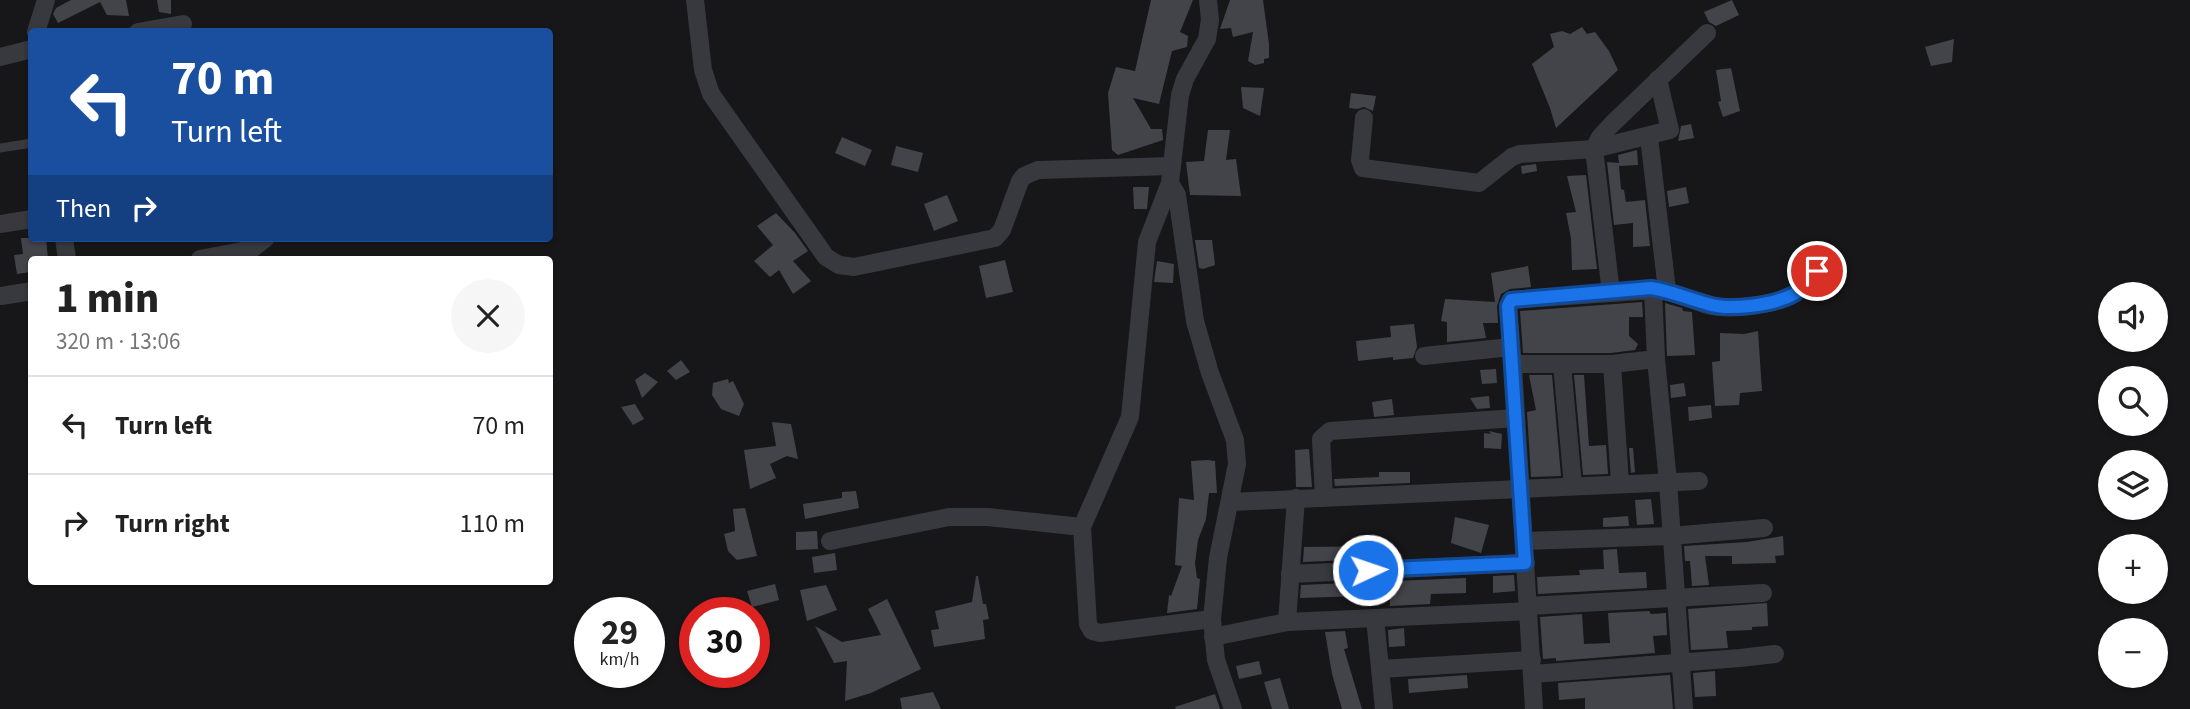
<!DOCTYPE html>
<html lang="en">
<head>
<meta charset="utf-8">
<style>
  :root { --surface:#fff; --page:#f6f6f6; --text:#222; --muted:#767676; --line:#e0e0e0 }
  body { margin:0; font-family:"Source Sans 3",sans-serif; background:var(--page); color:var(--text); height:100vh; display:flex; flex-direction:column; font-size:26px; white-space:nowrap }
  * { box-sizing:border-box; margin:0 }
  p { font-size:23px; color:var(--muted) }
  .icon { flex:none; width:38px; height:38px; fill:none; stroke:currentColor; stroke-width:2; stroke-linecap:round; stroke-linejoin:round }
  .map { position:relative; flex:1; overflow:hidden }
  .panel { position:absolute; left:28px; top:256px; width:525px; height:329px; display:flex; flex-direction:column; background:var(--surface); border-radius:7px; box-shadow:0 2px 5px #0004 }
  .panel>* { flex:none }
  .hud { position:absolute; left:28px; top:28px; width:525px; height:214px; border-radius:7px; box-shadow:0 2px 5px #0004; background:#1a4fa0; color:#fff; overflow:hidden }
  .tools { position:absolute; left:2098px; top:282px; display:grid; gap:14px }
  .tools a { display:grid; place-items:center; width:70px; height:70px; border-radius:50%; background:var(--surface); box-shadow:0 2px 5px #0004; font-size:35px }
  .speed { position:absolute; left:574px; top:597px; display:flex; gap:14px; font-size:35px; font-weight:700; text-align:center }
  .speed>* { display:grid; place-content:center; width:91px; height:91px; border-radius:50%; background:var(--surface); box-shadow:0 2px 5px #0004; line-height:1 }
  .speed small { font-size:18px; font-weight:400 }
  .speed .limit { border:10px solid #d22; background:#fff; color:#111 }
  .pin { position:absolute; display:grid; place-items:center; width:60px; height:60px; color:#fff; margin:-30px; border:4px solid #fff; border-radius:50%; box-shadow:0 2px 7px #0007 }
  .me { position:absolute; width:77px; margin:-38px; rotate:87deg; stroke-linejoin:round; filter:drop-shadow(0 0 5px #0008) }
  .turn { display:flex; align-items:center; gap:24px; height:147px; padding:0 28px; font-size:32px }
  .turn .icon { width:91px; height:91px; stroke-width:2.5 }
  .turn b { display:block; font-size:49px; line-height:60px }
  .then { display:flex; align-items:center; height:66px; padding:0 28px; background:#0003; gap:14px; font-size:26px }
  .round { display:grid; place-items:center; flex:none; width:74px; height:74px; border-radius:37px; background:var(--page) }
  .head { display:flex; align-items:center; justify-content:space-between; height:119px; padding:0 28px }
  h1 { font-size:42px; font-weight:800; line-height:52px }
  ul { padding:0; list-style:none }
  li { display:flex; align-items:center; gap:21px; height:98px; padding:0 28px; border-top:2px solid var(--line) }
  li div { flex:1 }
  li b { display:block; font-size:26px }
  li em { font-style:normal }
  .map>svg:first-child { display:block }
  .building { fill:#43444a }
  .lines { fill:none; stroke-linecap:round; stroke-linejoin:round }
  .service { stroke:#38393f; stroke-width:9 }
  .minor { stroke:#38393f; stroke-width:18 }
  .route-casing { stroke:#114b97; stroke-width:18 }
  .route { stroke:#1a73e8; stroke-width:12 }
</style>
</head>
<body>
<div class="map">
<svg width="2190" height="709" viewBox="0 0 2190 709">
  <rect width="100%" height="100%" fill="#17171a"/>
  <!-- building -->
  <g class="building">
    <polygon points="71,0 126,0 129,16 107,15 100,2 58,23 53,14 56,8"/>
    <polygon points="157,0 171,0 171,14 159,12"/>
    <polygon points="1151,0 1193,0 1180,32 1188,36 1187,47 1172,51 1159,104 1133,98 1151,129 1162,129 1163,140 1118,155 1112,150 1108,93 1116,67 1135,71"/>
    <polygon points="1230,0 1263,0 1269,44 1269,58 1264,59 1264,63 1255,65 1248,61 1253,32 1233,37 1231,28 1220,29"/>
    <polygon points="1732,0 1739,15 1716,26 1709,22 1704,12"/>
    <polygon points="1582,27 1587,34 1595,32 1609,51 1618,70 1556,128 1550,108 1532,64 1554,47 1550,34 1562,31 1570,34"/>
    <polygon points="1954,39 1952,62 1931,66 1925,47"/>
    <polygon points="1731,68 1740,111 1723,117 1718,102 1721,101 1716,70"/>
    <polygon points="1241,87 1264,88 1260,116 1243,108"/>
    <polygon points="1351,93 1376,96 1373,111 1364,107 1357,109 1349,108"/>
    <polygon points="1691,124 1694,138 1678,141 1681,126"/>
    <polygon points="1208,130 1230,130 1226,160 1236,159 1241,196 1190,195 1186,162 1204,161"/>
    <polygon points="842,137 872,150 865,166 835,153"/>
    <polygon points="896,146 923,153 918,172 891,165"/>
    <polygon points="1637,150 1638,165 1619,166 1621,189 1624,190 1626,202 1645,200 1650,246 1633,247 1633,223 1614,225 1607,162 1619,163 1618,155"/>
    <polygon points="1536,164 1537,171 1522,174 1521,166"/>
    <polygon points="1586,175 1597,269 1572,270 1571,238 1566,213 1576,212 1567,176"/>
    <polygon points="1133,187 1149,187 1147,209 1134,209"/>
    <polygon points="1686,187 1689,203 1669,207 1667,191"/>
    <polygon points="947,195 958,221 934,231 924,204"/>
    <polygon points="776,213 795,233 808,251 793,261 811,281 793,294 779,270 770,277 754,261 773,245 757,226"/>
    <polygon points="21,238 46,238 48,259 28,259 31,272 17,274 14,255 23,254"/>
    <polygon points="1195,240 1212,240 1215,265 1203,269 1199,268"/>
    <polygon points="1005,260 1013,292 986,298 979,266"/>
    <polygon points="1157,261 1174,264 1173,283 1154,282"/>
    <polygon points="1528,266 1531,287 1510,289 1501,294 1497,306 1498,323 1483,323 1486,338 1447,342 1447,322 1441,321 1445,299 1495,302 1491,273"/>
    <polygon points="1642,302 1643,317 1629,317 1629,336 1638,344 1635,350 1611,353 1523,353 1520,311"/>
    <polygon points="1665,303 1682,308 1683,311 1692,312 1695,355 1667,356"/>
    <polygon points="1414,324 1417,347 1413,358 1393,360 1393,357 1358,361 1356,341 1391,337 1390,326"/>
    <polygon points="1758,331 1762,391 1740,393 1739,405 1715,406 1712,362 1720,361 1720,333 1744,334"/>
    <polygon points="681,360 690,372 676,380 667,371"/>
    <polygon points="1496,369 1497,383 1482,384 1480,370"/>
    <polygon points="645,373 658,382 642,398 635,380"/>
    <polygon points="1529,375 1552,375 1561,476 1531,477 1527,412 1536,410"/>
    <polygon points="1574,375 1584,375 1589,446 1606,445 1608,474 1583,475"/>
    <polygon points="728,379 729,383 733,381 744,404 739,416 721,409 712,395 713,383"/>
    <polygon points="1684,383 1686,396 1671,398 1670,385"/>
    <polygon points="1489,396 1490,408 1477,409 1470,398"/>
    <polygon points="1392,399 1394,415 1374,417 1372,402"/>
    <polygon points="635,404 644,419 633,425 621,407"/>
    <polygon points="1711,405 1712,418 1689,421 1688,407"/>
    <polygon points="772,422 791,424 798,459 787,456 770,464 776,478 750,489 744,450 776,446"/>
    <polygon points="1489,431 1502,434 1501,449 1484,448 1484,433 1491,434"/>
    <polygon points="1629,448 1633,448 1635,472 1631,473"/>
    <polygon points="1309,449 1312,487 1296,487 1295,450"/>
    <polygon points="1207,460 1215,461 1217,493 1209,493 1206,519 1198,540 1195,563 1197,578 1200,579 1197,609 1167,613 1169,595 1171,596 1182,566 1175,565 1179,498 1194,500 1191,461"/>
    <polygon points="1379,472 1410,472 1410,483 1335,486 1334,479 1379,477"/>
    <polygon points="856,491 859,508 805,519 803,504 842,498 842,492"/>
    <polygon points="1651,499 1654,524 1637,525 1635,500"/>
    <polygon points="745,508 757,556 737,560 728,551 724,534 735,531 733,509"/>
    <polygon points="1628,516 1629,526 1603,527 1603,518"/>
    <polygon points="1455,517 1489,525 1481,553 1451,543"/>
    <polygon points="817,531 818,549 796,550 796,532"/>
    <polygon points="1783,536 1784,555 1775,556 1776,563 1732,564 1732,556 1705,556 1709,585 1692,586 1690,561 1685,561 1684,546 1747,542"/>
    <polygon points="1393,546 1393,558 1303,562 1304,547"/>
    <polygon points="1617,549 1619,573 1646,572 1647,588 1538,594 1537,577 1580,575 1579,570 1604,569 1603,550"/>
    <polygon points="835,553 837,570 814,573 812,557"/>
    <polygon points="1514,575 1515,591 1493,593 1493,576"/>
    <polygon points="976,576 978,576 983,604 986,604 989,619 983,620 985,639 934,647 931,630 939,629 935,611 972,602"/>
    <polygon points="1466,578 1466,593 1431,594 1430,604 1390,606 1390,595 1300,598 1301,585"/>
    <polygon points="775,584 779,600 752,607 747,591"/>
    <polygon points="826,585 837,610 807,621 800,590"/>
    <polygon points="887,599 921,669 871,693 845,701 847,661 834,663 815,626 842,642 881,635 868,609"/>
    <polygon points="1767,603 1768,626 1752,627 1752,630 1726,631 1728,648 1691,650 1688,609"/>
    <polygon points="1649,611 1651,614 1666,613 1667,635 1653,636 1655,653 1556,661 1556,658 1543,659 1540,617 1582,614 1584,644 1610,643 1608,613"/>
    <polygon points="1404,628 1405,646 1389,647 1388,630"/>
    <polygon points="1345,631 1348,648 1344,649 1362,709 1342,709 1332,674 1325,632"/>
    <polygon points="1259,661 1262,674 1239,679 1236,666"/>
    <polygon points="1715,671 1716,696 1695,697 1693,673"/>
    <polygon points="1467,675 1468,688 1409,693 1408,679"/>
    <polygon points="1670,675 1673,709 1585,709 1585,698 1559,700 1558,683"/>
    <polygon points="1280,678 1289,709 1272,709 1264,682"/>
    <polygon points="933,692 941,709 902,709 900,698"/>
    <polygon points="1215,694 1220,709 1176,709 1175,707"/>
  </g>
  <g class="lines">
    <!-- service -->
    <polyline class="service" points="0,148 32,143"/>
    <!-- minor -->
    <g class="minor">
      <polyline points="695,0 703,70 711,94 826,257 839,265 854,267 995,238 1002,230 1020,181 1024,176 1038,170 1172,166"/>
      <polyline points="1208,0 1210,20 1207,39 1185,79 1180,95 1170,183 1177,195 1195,321 1210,373 1235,440 1237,464 1218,558 1212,619 1216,660 1233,709"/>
      <polyline points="36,32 46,0"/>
      <polyline points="138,32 183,24"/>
      <polyline points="0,57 32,49"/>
      <polyline points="1364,118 1360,160 1363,168 1479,183 1512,157 1520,154 1594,149 1670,130 1658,79"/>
      <polyline points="1649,137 1667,290"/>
      <polyline points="1170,183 1147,242 1130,417 1082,527 1088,624 1092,631 1100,633 1212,619"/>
      <polyline points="0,224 32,219"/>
      <polyline points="64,238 67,259"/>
      <polyline points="200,259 252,249 266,238"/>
      <path d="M1651,288c20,3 38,11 57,17 22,6 66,0 86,-11 8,-5 16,-16 23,-23"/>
      <polyline points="1,296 32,291"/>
      <polyline points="1424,356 1511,347"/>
      <polyline points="1656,359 1668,482 1684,709"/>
      <polyline points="1562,364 1573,486"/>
      <polyline points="1612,364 1620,483"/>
      <polyline points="1513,366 1508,306 1511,300 1611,293"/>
      <polyline points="1324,497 1321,439 1330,431 1516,418"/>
      <polyline points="1230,502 1699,481"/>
      <polyline points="830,541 949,517 988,517 1082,527"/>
      <polyline points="1524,541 1671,536 1764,528"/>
      <polyline points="1290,574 1526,563"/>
      <polyline points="1528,606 1763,593"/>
      <polyline points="1375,618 1384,709"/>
      <polyline points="1287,622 1529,611"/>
      <polyline points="1213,637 1287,622 1296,498"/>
      <polyline points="1380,669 1532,660"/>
      <polyline points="1533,674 1740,658 1775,654"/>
      <polyline points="1534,709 1513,366 1515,364 1612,364 1656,359 1653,290 1611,293 1594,149 1600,137 1612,124 1707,33"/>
    </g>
  </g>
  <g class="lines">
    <!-- route casing -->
    <g class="route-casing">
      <path id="route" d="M1368,570l157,-7 -17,-257 3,-6 140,-12c20,3 38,11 57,16 22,7 66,1 86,-10 8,-5 16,-16 23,-23"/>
    </g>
    <!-- route -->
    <use href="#route" class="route"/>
  </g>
</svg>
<div class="tools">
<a><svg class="icon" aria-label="sound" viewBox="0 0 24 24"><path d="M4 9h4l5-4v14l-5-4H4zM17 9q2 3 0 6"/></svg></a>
<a><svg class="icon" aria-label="search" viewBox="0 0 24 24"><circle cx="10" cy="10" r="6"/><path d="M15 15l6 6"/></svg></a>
<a><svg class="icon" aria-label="layers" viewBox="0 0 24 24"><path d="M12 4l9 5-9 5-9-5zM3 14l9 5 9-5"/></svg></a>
<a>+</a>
<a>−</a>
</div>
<div class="speed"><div>29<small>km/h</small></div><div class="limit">30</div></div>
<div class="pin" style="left:1817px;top:271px;background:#d93025"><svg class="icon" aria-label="arrive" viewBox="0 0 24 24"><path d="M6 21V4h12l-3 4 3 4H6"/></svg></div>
<svg class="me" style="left:1368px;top:570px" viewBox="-20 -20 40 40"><circle r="17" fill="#1a73e8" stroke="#fff" stroke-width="3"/><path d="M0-11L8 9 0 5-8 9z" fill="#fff"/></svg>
<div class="hud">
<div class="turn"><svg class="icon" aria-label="left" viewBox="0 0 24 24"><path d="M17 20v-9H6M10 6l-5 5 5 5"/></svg><div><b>70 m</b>Turn left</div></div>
<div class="then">Then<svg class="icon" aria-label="right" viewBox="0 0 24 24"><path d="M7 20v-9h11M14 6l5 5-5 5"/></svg></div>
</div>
<section class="panel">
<div class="head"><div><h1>1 min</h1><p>320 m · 13:06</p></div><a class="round"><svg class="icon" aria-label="close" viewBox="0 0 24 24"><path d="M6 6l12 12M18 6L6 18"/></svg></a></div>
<ul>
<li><svg class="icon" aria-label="left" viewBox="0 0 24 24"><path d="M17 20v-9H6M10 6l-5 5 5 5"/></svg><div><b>Turn left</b></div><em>70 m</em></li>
<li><svg class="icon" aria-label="right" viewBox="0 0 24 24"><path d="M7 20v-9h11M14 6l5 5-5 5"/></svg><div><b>Turn right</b></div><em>110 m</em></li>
</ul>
</section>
</div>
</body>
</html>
